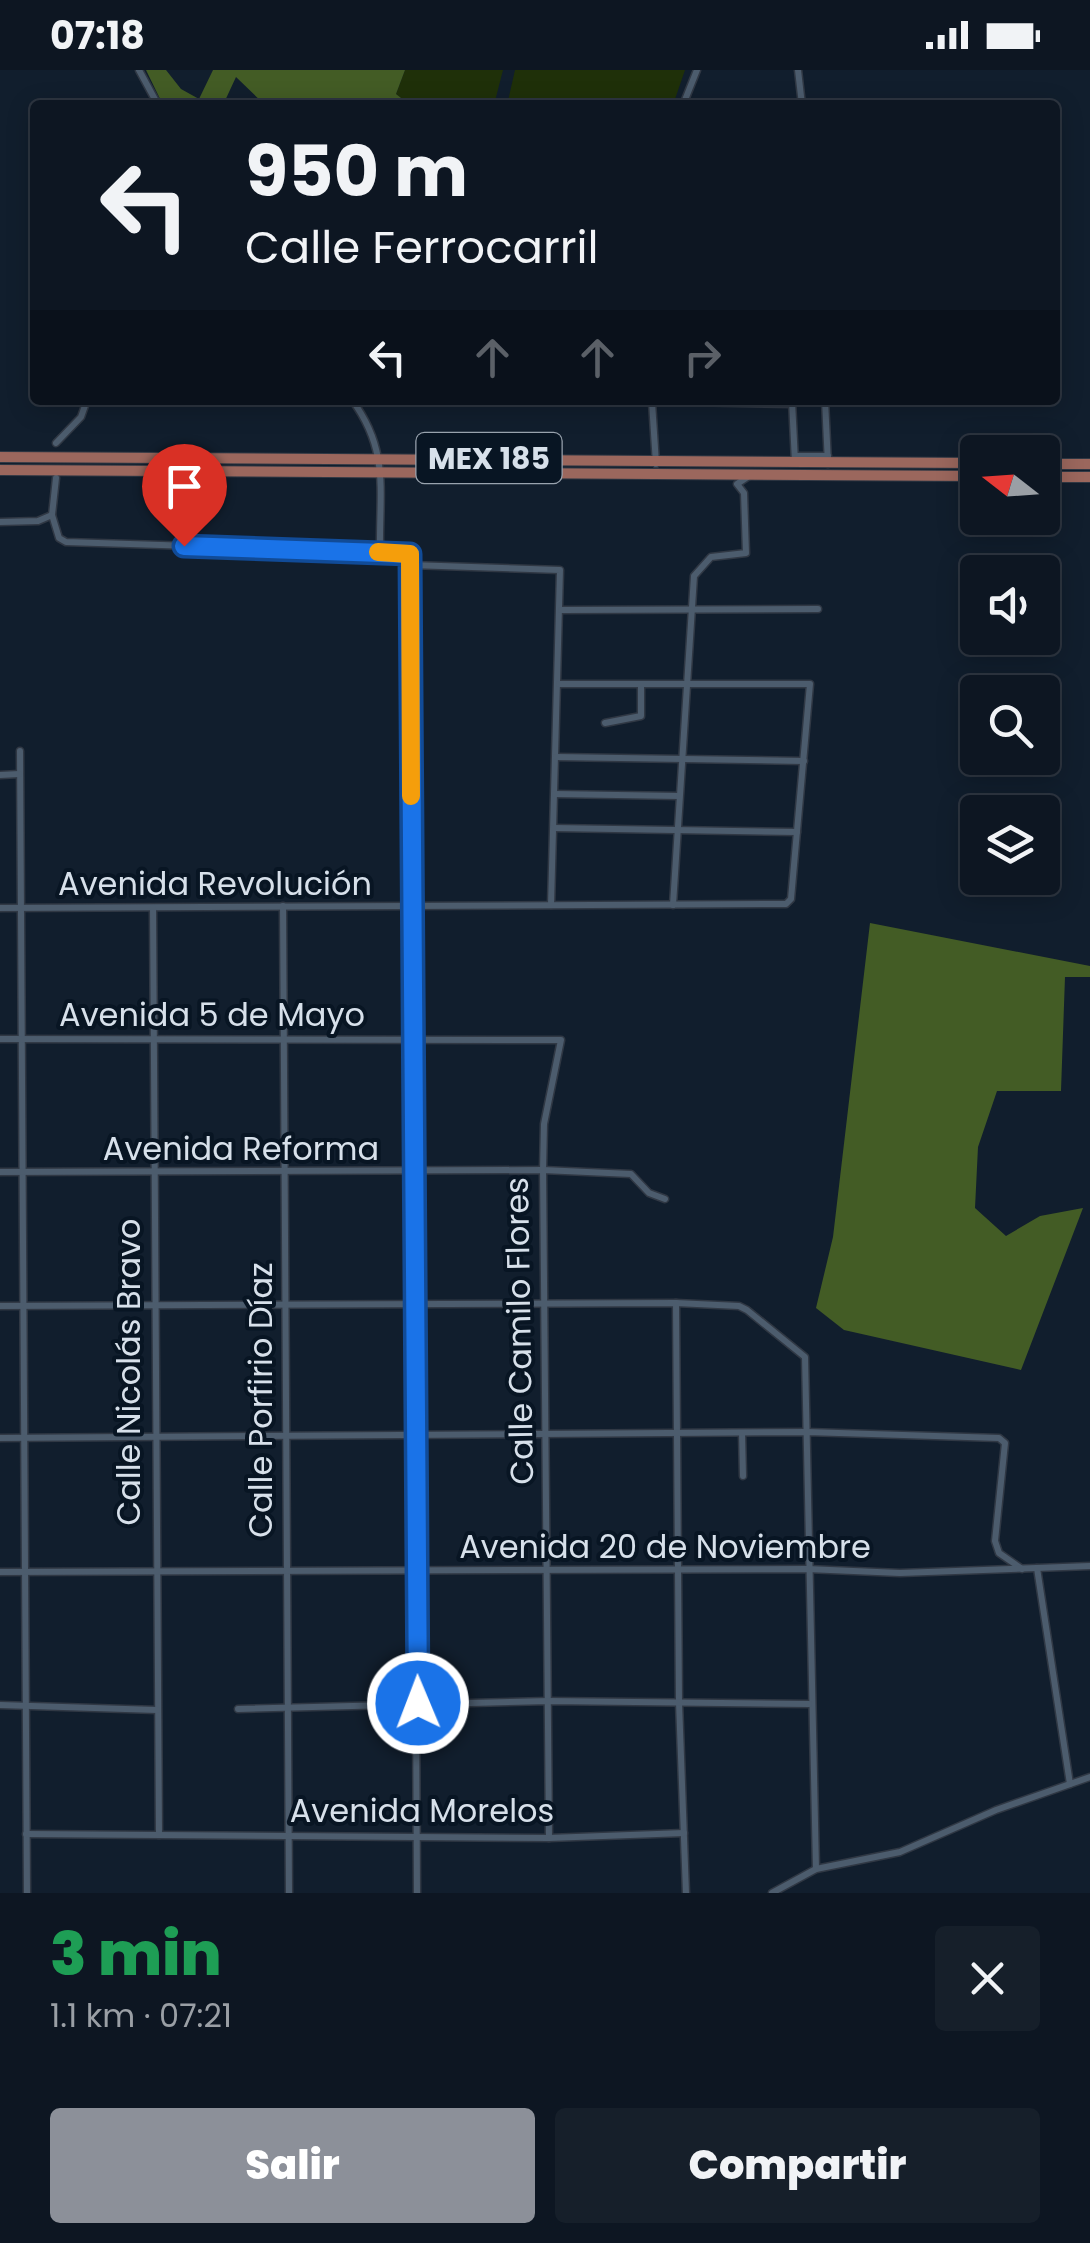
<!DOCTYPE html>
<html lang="es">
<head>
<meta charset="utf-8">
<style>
  :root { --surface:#0d1622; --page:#161f2a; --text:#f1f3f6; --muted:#9a9fa5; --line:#2d3540; --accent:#8c9099 }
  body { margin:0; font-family:Poppins,sans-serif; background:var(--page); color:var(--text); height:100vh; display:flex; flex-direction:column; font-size:38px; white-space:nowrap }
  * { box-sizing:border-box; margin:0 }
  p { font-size:32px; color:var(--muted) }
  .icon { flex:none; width:55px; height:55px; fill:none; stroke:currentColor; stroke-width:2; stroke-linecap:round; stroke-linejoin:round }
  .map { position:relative; height:1823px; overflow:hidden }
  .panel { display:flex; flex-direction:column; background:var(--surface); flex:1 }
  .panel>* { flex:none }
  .top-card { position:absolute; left:30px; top:30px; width:1030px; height:305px; border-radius:10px; box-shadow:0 5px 25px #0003,0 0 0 2px var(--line); background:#0d1622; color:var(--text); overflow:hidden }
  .needle { width:65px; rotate:287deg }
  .fabs { position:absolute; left:960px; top:365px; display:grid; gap:20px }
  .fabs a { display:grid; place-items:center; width:100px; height:100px; border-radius:10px; background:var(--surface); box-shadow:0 5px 25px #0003,0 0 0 2px var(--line); font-size:50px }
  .pin { position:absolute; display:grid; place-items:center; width:85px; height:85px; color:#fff; margin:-102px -42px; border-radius:50% 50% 50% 0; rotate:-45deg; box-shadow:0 0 10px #0007 }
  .pin .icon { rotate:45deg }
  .me { position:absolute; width:110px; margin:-55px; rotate:359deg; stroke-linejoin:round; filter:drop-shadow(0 0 8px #0008) }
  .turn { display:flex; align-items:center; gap:35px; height:210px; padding:0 50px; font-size:45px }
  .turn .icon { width:130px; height:130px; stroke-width:2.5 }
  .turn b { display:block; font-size:70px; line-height:85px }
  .lanes { display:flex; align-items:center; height:95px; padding:0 50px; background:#0003; justify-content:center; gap:50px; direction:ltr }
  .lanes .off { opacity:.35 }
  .round { display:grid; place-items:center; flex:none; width:105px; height:105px; border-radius:10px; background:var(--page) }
  .summary { display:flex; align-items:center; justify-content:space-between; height:170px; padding:0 50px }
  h1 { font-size:60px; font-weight:800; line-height:75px; color:#1e9e55 }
  .primary-button { display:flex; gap:20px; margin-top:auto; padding:20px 50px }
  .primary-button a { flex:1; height:115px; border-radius:10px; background:var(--accent); color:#fff; font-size:40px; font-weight:800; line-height:115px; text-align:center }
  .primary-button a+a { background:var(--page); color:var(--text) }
  .status { display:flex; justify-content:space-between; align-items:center; height:70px; padding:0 50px; background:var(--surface); direction:ltr }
  .status svg { height:28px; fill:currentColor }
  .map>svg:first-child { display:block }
  .green { fill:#1f3009 }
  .forest { fill:#435c25 }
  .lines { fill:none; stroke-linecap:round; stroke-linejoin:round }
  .minor-casing { stroke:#303844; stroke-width:9 }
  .primary-casing { stroke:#303844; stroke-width:12 }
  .minor { stroke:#4c5c6d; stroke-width:6 }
  .primary { stroke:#9b675d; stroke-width:10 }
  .route-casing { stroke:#114b97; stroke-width:25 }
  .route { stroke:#1a73e8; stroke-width:18 }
  .slow { stroke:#f59e0b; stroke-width:18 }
  .labels { text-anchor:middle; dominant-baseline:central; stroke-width:8; stroke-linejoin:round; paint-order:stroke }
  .shield { fill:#081523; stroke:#99a3ae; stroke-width:2.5 }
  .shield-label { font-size:30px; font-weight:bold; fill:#d7e0ea }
  .street-label { font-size:32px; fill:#d7e0ea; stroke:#081523 }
</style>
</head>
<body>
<div class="status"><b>07:18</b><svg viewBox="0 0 49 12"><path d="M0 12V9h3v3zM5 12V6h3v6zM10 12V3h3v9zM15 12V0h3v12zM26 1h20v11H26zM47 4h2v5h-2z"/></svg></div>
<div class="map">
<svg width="1090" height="1823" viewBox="0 0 1090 1823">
  <rect width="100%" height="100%" fill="#111e2d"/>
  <!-- green -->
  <g class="green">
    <polygon points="405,0 503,0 494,35 410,35 396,24"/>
    <polygon points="515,0 685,0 673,35 507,35"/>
  </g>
  <!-- forest -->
  <g class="forest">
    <polygon points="146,0 166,0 181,19 199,29 213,0 405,0 396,24 410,35 265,35 236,7 223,35 163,35"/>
    <polygon points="870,853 1090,896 1090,907 1065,907 1061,1021 997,1021 978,1077 975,1138 1006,1166 1040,1146 1083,1138 1021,1300 844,1260 816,1238 833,1167"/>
  </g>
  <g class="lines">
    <!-- minor casing -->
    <g class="minor-casing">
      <g id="minor">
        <polyline points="139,0 158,35"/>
        <polyline points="798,0 802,35"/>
        <polyline points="683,35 697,0"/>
        <path d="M352,330c38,51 27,92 28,152l30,2 7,1339"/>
        <polyline points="583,330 793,334"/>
        <polyline points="825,330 828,394"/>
        <polyline points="792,331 795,392"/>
        <polyline points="652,332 656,394"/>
        <polyline points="56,373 81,347 87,330"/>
        <polyline points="795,386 828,386"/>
        <polyline points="56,408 52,445 59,468 66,472 380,482"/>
        <polyline points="0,452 38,451 52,445"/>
        <polyline points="410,495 560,500 551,835"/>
        <polyline points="561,540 818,539"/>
        <polyline points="605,653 641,646 641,615"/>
        <polyline points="20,681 27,1823"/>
        <polyline points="556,687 804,691"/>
        <polyline points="0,705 19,704"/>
        <polyline points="555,724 679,726"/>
        <polyline points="554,758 797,762"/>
        <polyline points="673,835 694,506 711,487 746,483 744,423 737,414 749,406"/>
        <polyline points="283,836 289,1823"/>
        <polyline points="0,838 786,834 791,829 810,614 559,614"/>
        <polyline points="153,838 159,1765"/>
        <polyline points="0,969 561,970 544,1054 543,1100 549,1768"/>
        <polyline points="0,1102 543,1100 631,1104 649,1123 665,1129"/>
        <polyline points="676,1233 679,1632 686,1823"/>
        <polyline points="0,1236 676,1233 739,1236 747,1240 805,1287 816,1799"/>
        <polyline points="742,1363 743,1406"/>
        <polyline points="0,1368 807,1362 999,1368 1005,1373 995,1471 999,1483 1022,1499"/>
        <polyline points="1037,1498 1070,1714"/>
        <polyline points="0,1502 807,1499 900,1503 1090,1496"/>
        <polyline points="0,1635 157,1640"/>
        <polyline points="238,1639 549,1631 809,1634"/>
        <polyline points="26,1764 549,1768 684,1763"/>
        <polyline points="772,1823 816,1799 900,1782 996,1740 1090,1707"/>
      </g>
    </g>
    <!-- primary casing -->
    <g class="primary-casing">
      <g id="primary">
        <polyline points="0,387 978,393"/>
        <polyline points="1042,394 1090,394"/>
        <polyline points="0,400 978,406"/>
        <polyline points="1042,407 1090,407"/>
      </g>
    </g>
    <!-- minor -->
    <use href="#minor" class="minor"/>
    <!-- primary -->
    <use href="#primary" class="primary"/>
  </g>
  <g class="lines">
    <!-- route casing -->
    <g class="route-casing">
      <polyline id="route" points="184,476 410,484 418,1633"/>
    </g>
    <!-- route -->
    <use href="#route" class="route"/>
    <!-- slow -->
    <polyline class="slow" points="378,482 410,484 411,726"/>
  </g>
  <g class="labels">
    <!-- shield labels -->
    <rect class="shield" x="416.5" y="363" width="145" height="50" rx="8"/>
    <g class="shield-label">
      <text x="489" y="388">MEX 185</text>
    </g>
    <!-- street labels -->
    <g class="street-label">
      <text x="215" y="813">Avenida Revolución</text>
      <text x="212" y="944">Avenida 5 de Mayo</text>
      <text x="241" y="1078">Avenida Reforma</text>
      <text transform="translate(519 1261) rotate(-91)">Calle Camilo Flores</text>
      <text transform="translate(128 1302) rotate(-90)">Calle Nicolás Bravo</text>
      <text transform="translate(260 1330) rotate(-90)">Calle Porfirio Díaz</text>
      <text x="665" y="1476">Avenida 20 de Noviembre</text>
      <text x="422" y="1740">Avenida Morelos</text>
    </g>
  </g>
</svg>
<div class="fabs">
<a><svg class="needle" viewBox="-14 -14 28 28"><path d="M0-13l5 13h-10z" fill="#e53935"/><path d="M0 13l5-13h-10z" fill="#9a9fa5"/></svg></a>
<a><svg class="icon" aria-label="sound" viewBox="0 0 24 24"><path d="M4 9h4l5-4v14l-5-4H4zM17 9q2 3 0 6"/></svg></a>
<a><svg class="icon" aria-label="search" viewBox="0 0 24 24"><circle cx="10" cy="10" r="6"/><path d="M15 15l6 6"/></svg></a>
<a><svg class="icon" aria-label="layers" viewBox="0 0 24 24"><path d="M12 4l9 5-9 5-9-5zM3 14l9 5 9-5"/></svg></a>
</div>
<div class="pin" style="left:184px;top:476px;background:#d93025"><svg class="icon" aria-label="arrive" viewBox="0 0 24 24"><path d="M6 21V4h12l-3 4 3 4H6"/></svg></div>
<svg class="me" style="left:418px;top:1633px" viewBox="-20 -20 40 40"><circle r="17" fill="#1a73e8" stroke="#fff" stroke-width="3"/><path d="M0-11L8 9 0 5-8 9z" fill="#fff"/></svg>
<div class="top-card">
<div class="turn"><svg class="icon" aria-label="left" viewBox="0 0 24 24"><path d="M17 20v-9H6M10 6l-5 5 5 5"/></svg><div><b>950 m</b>Calle Ferrocarril</div></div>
<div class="lanes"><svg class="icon" aria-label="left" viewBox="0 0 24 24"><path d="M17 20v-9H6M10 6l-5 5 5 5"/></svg><svg class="icon off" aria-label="ahead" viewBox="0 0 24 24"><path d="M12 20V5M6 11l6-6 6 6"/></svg><svg class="icon off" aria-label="ahead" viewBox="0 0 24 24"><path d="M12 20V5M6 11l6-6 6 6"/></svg><svg class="icon off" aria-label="right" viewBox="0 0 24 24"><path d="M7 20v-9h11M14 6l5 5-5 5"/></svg></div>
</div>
</div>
<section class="panel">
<div class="summary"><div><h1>3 min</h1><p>1.1 km · 07:21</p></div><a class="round"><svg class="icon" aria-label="close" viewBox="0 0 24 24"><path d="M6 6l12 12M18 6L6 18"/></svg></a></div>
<div class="primary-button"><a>Salir</a><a>Compartir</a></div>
</section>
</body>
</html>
